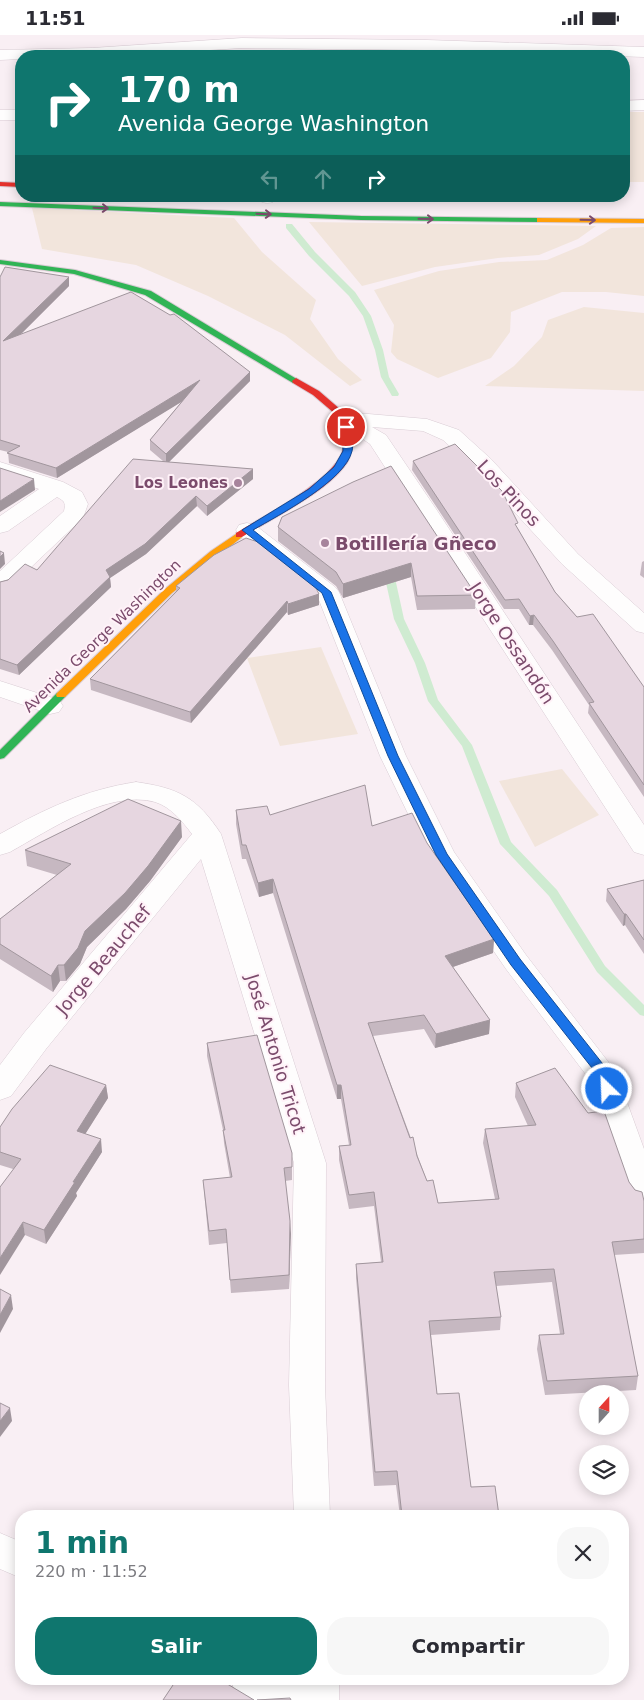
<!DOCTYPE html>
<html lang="es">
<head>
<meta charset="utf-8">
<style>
  :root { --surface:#fff; --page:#f7f7f7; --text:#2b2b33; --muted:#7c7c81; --accent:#0f766e }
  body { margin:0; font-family:"DejaVu Sans",sans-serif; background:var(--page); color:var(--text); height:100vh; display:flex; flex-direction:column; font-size:19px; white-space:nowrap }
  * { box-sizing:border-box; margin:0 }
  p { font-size:16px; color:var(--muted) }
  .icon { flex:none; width:28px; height:28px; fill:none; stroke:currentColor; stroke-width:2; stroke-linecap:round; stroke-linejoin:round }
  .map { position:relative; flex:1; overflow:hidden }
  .drawer { position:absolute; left:15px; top:1475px; width:614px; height:175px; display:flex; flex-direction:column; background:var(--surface); border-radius:20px; box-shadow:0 2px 12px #0003 }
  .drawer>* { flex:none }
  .banner { position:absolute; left:15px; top:15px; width:615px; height:152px; border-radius:20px; box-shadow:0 2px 12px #0003; background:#0f766e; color:#fff; overflow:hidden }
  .needle { width:32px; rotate:21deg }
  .tools { position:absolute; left:579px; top:1350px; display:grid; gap:10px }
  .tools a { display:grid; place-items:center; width:50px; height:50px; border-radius:50%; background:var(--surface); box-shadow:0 2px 12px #0003; font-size:25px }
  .pin { position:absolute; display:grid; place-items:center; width:42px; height:42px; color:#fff; margin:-21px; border:2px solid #fff; border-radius:50%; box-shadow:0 1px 5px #0007 }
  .me { position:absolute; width:55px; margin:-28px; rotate:336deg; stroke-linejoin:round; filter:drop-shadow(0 0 4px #0008) }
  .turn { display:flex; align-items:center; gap:18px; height:105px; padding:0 20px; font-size:22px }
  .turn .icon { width:65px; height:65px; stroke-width:2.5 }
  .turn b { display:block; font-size:35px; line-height:42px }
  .lanes { display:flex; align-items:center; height:48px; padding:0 20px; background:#0003; justify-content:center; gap:25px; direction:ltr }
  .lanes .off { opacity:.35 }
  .round { display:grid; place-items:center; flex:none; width:52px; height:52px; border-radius:20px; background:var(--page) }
  .head { display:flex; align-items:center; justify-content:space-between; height:85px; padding:0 20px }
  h1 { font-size:30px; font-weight:700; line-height:38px; color:var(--accent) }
  .button { display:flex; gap:10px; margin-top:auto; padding:10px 20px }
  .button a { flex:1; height:58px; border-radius:20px; background:var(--accent); color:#fff; font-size:20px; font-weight:700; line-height:58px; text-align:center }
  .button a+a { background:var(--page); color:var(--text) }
  .status { display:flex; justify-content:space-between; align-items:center; height:35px; padding:0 25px; background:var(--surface); direction:ltr }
  .status svg { height:14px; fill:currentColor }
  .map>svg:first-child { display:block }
  .green { fill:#f2e5dc }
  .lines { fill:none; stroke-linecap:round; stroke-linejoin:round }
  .stream { fill:#cfebd1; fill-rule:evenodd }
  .street-casing { stroke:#d9ccd4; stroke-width:1 }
  .fast-casing { stroke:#d9ccd4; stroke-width:2 }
  .slow-casing { stroke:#d9ccd4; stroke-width:2 }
  .jam-casing { stroke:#d9ccd4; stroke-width:2 }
  .street { fill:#fefdfd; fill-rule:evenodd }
  .fast { fill:#30b455; fill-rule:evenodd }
  .slow { fill:#ff9f0a; fill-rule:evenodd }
  .jam { fill:#e5322d; fill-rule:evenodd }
  .wall { fill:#c6b8c1 }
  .shaded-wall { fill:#a1969d }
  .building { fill:#e6d6e0; stroke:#a1969d }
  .oneway { stroke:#7b4b6c }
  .route { fill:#1a73e8; stroke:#114b97 }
  .poi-dot { fill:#a7849c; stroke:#fff2f8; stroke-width:2 }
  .labels { text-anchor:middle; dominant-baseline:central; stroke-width:4; stroke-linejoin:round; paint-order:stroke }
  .far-poi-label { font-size:15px; font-weight:bold; fill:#7b4b6c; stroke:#fff2f8; text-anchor:end }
  .far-street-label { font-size:15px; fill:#7b4b6c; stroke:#fff2f8 }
  .street-label { font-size:18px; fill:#7b4b6c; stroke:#fff2f8 }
  .poi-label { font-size:18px; font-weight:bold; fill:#7b4b6c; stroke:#fff2f8; text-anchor:start }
</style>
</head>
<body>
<div class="status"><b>11:51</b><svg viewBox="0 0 49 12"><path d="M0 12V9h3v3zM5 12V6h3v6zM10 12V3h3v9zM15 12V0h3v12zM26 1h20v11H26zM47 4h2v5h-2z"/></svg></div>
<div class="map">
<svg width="644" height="1665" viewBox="0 0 644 1665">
  <rect width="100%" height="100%" fill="#f9eff4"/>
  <!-- green -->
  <g class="green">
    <rect x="624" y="77" width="20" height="70"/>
    <polygon points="32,173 234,183 262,217 316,265 310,284 338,324 362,345 350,351 285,300 208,261 136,230 42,214"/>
    <polygon points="309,187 596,191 578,204 539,220 498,223 435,232 362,251"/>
    <polygon points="644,192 644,261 606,257 562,257 511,277 510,297 491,323 438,343 397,324 391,317 394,290 374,255 439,236 499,227 547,225 583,210 611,193"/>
    <polygon points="584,272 644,278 644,356 485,351 514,331 542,302 548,285"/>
    <polygon points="321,612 358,699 280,711 247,623"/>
    <polygon points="562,734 599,780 535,812 499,746"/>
  </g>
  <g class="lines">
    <!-- stream -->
    <g class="stream">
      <polygon points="286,189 292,189 315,217 355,257 371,281 383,315 389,342 399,359 398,361 392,361 381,342 375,315 363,281 349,261 309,221 286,193"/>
      <polygon points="388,531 393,534 404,584 425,628 438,665 472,710 511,807 557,855 605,931 644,970 644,981 640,980 597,937 549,861 500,809 462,711 428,666 415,628 394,584 383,534"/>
    </g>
    <!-- street casing -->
    <g class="street-casing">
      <g id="street">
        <polygon points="242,3 427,5 644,12 644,22 427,15 242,13 114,21 21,21 21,24 0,25 0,15 92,13"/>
        <polygon points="644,65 644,75 624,76 624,66"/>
        <rect x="0" y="75" width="21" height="10"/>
        <path d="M255,161h20l1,2 -3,4c-7,2 -13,1 -18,-6z"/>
        <polygon points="345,377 427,384 459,395 491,424 578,519 644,578 644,598 636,596 562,529 475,434 443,405 423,396 372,392 386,400 436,474 644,790 644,820 634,817 370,409 338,387 335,383 338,379"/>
        <path d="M0,427l63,20 19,10 6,12 -5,14 -75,71 -8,2v-20l64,-60c2,-9 0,-10 -7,-14l-49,34 -8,2v-17l39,-27 -39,-13z"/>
        <polygon points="247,488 255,490 335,552 339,557 406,721 454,817 526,920 616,1037 644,1114 644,1171 633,1167 628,1158 587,1041 506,934 428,820 380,721 317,560 239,500 236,495 239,490"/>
        <polygon points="0,646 59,665 63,671 59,677 50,679 0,662"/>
        <path d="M136,747c42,6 61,15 85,52l105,329 -1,222 5,131h-36l-5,-131 5,-222 -93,-304 -155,190 -35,47 -11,4v-35l24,-32 168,-199c-10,-13 -21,-27 -37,-32 -46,-13 -107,29 -145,50l-10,3v-21c45,-25 84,-44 136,-52z"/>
        <polygon points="0,1498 21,1507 21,1543 0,1534"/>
        <polygon points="230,1644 290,1644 299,1648 299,1644 339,1644 339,1665 251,1665 236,1658"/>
      </g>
    </g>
    <!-- fast casing -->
    <g class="fast-casing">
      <g id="fast">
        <polygon points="0,167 361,181 540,183 544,185 540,187 361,185 0,171"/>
        <polygon points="0,225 75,235 151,256 300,346 299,348 293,348 145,260 74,239 0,229"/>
        <polygon points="61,657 66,660 65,662 4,723 0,724 0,715 57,658"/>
      </g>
    </g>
    <!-- slow casing -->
    <g class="slow-casing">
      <g id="slow">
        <polygon points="537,183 644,184 644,188 540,187 537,187"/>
        <polygon points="239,497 242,498 242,502 172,558 65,662 57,662 56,660 57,658 165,554 211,516"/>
      </g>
    </g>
    <!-- jam casing -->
    <g class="jam-casing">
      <g id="jam">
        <polygon points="0,147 21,148 21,152 0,151"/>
        <path d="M296,343l23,13 29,25c5,13 7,32 0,45 -18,30 -76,57 -106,76h-6v-4c26,-16 100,-53 107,-84 3,-9 -1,-21 -2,-30l-28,-24 -20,-12 -1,-2z"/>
      </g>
    </g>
    <!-- street -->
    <use href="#street" class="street"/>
    <!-- fast -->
    <use href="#fast" class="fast"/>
    <!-- slow -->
    <use href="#slow" class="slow"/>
    <!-- jam -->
    <use href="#jam" class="jam"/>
  </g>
  <!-- wall -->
  <g class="wall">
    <polygon points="0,242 69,242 69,251 21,299 250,337 250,346 169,427 253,434 253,444 207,481 197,471 146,519 110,543 111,552 19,640 0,634 0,547 37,535 163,426 150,415 150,405 182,366 57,443 9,428 8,417 0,415"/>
    <polygon points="413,426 518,494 555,557 577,582 644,652 644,762 588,678 589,670 552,615 533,590 529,590 519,574 504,574 412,435"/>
    <polygon points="353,447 476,560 475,574 417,575 411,542 343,563 336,551 278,506 278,492"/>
    <polygon points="644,526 644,543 640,540 642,527"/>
    <polygon points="176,551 319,559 319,570 288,580 287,577 191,688 91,655 90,644 176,556"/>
    <polygon points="236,775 270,780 372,791 427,808 494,904 493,918 453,932 490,985 489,999 435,1013 424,994 373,1001 427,1146 438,1168 495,1164 483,1108 485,1094 528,1091 515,1062 516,1048 629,1147 644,1166 644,1218 614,1220 638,1341 636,1355 545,1360 537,1314 539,1300 560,1299 552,1247 496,1251 501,1282 500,1295 431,1300 437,1359 471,1452 499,1481 400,1481 396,1450 374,1451 356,1243 356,1229 381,1227 374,1171 349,1174 339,1125 339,1111 349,1110 341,1064 337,1064 273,858 259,862 246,824 242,824 236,789"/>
    <polygon points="182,802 150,846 126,874 87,912 80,929 66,946 60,946 53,957 0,924 0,884 57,840 27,831 25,815"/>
    <polygon points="644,845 644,919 625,890 623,891 606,866 607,854"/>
    <polygon points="207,1008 292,1118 292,1145 285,1146 290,1186 289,1254 231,1258 227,1208 209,1210 203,1145 230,1143 224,1108 223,1095 207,1021"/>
    <polygon points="106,1050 108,1063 85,1099 102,1117 76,1158 77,1161 46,1209 25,1200 13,1134 0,1130 0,1092"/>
  </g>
  <!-- shaded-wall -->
  <g class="shaded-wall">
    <polygon points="69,242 69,251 4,316 3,306"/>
    <polygon points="250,337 250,346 166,430 166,419"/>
    <polygon points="200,345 201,355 57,443 56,433"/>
    <polygon points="253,434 253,444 207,481 207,471"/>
    <polygon points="34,444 35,455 0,477 0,466"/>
    <polygon points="196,461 197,471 146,519 110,543 111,552 19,640 17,630 106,535"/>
    <polygon points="4,518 5,529 0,534 0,522"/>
    <polygon points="411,528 411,542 343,563 343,549"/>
    <polygon points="319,559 319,570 288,580 288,569"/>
    <polygon points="287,566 287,577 191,688 190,677"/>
    <polygon points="534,580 533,590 529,590 530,581"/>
    <polygon points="181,786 182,802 150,846 126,874 87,912 80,929 66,946 64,930 85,896"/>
    <polygon points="273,844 273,858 259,862 258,848"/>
    <polygon points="624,879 626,879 625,890 623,891"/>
    <polygon points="494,904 493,918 444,935 445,921"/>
    <polygon points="58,930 60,946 53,957 51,941"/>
    <polygon points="490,985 489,999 435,1013 436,999"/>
    <polygon points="106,1050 108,1063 79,1109 77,1096"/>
    <rect x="337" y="1050" width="4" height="14"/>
    <polygon points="101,1104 102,1117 76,1158 77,1161 46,1209 44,1195 73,1147"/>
    <polygon points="290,1186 291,1199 289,1254 289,1240"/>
    <polygon points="23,1187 25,1200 0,1240 0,1223"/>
    <polygon points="11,1260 13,1274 0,1298 0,1280"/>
    <polygon points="10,1373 12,1386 0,1402 0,1386"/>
  </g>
  <!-- building -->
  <g class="building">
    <polygon points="5,232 69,242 3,306 131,257 170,280 174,279 250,337 166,419 150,405 200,345 56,433 7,418 20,411 0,405 0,242"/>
    <polygon points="455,409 502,456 518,488 515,489 555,557 577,582 593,579 644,652 644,750 589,668 594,667 553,606 534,580 530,581 519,564 505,565 413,426"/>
    <polygon points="133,424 253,434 207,471 196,461 145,509 106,535 110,542 17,630 0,624 0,547 8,545 25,529 37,535"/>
    <polygon points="391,431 476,560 417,561 411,528 343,549 336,537 278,492 282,482 353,447"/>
    <polygon points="0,433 34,444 0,466"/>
    <polygon points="246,503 258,507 315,551 319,559 288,569 287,566 190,677 90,644 180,553 176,551 214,520"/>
    <polygon points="0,516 4,518 0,522"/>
    <polygon points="365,750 372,791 412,778 427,808 494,904 445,921 490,985 436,999 424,980 368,988 410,1103 413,1102 417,1121 427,1146 433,1145 438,1168 499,1164 485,1094 536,1090 516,1048 555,1033 588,1078 604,1076 629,1147 635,1155 642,1157 644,1166 644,1204 612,1207 638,1341 547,1346 539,1300 564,1299 554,1234 494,1237 501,1282 429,1286 437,1359 459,1358 471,1452 495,1451 499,1481 402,1481 397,1436 375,1437 356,1229 383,1227 374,1157 349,1160 339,1111 351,1110 341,1050 337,1050 273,844 258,848 246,810 242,810 236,775 267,771 270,780"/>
    <polygon points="128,764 181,786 148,831 125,858 85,896 78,913 64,930 58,930 51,941 0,909 0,884 71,829 25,815"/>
    <polygon points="644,845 644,905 626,879 624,879 607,854"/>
    <polygon points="257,1000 292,1118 292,1132 284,1133 290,1186 289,1240 230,1245 226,1194 209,1196 203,1145 232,1142 223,1095 225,1095 207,1008"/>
    <polygon points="50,1030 106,1050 77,1096 101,1104 73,1147 75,1147 44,1195 23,1187 0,1223 0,1152 21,1124 0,1117 0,1092 12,1074"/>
    <polygon points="0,1254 11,1260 0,1280"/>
    <polygon points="0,1368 10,1373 0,1386"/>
    <polygon points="177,1644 219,1644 254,1665 163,1665"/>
    <polygon points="290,1663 291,1665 257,1665"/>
  </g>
  <!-- one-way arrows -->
  <defs><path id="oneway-shaft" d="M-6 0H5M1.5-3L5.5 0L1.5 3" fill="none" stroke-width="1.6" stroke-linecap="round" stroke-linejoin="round" transform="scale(1.25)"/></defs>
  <g class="oneway">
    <use href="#oneway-shaft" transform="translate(101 173) rotate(2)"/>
    <use href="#oneway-shaft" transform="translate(264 179) rotate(2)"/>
    <use href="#oneway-shaft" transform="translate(426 184) rotate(1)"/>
    <use href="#oneway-shaft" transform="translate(588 185) rotate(1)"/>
  </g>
  <!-- route -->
  <path class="route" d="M346,390l5,2c0,7 3,17 1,24 -7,30 -73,64 -99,79l78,62 67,164 49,98 73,105 86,109 8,21 -2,3h-9l-7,-19 -85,-108 -75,-110 -48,-99 -66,-163 -80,-63 67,-41 25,-22 9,-16 -1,-24z"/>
  <!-- markers -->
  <g class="poi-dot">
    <circle cx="238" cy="448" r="5"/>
    <circle cx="325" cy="508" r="5"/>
  </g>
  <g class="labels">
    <!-- far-poi labels -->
    <g class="far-poi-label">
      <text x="228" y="448">Los Leones</text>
    </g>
    <!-- far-street labels -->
    <g class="far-street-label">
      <text transform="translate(102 601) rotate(-44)">Avenida George Washington</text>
    </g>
    <!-- street labels -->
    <g class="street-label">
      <text transform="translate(509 458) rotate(47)">Los Pinos</text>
      <text transform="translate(512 608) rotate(57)">Jorge Ossandón</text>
      <text transform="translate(103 925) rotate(-50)">Jorge Beauchef</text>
      <text transform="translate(276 1019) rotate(73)">José Antonio Tricot</text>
    </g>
    <!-- poi labels -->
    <g class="poi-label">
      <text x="335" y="508">Botillería Gñeco</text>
    </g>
  </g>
</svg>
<div class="tools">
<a><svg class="needle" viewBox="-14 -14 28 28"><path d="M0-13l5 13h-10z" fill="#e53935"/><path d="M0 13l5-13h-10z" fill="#7c7c81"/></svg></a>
<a><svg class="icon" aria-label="layers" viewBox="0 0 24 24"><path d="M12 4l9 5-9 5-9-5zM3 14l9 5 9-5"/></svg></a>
</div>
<div class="pin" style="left:346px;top:392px;background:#d93025"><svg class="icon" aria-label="arrive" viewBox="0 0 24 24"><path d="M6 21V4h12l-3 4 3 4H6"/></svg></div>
<svg class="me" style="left:607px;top:1054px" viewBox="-20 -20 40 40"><circle r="17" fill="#1a73e8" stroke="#fff" stroke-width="3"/><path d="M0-11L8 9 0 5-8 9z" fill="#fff"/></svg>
<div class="banner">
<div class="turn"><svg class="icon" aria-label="right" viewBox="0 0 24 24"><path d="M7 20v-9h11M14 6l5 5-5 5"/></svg><div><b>170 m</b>Avenida George Washington</div></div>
<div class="lanes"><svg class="icon off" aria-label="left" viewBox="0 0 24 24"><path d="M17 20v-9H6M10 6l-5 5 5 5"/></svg><svg class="icon off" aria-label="ahead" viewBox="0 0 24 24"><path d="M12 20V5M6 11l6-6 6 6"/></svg><svg class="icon" aria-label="right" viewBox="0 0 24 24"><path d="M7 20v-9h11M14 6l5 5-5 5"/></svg></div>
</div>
<section class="drawer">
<div class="head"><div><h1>1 min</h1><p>220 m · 11:52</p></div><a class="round"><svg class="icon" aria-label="close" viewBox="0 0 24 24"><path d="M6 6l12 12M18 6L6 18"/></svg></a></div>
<div class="button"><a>Salir</a><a>Compartir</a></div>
</section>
</div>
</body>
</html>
